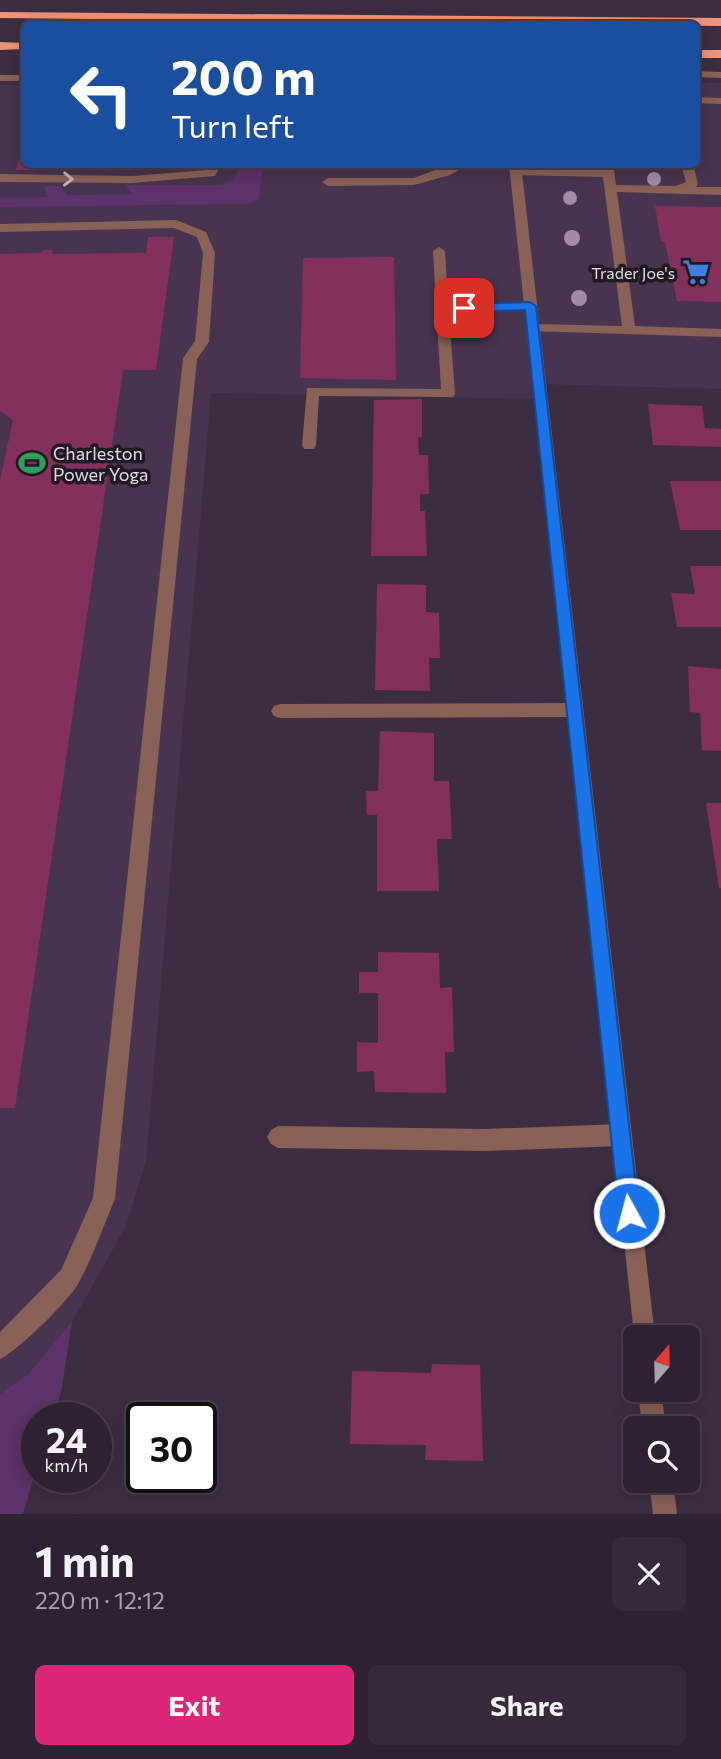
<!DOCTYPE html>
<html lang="en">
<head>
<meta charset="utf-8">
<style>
  :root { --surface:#2e2232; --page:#362a3a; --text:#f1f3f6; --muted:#a7a4ac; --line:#493f4d; --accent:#db2777 }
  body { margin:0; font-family:Commissioner,sans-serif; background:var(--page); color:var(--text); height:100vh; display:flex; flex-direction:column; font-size:26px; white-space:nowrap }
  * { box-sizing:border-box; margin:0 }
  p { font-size:23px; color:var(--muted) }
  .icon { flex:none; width:38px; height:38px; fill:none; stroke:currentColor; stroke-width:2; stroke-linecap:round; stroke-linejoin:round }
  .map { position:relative; height:1514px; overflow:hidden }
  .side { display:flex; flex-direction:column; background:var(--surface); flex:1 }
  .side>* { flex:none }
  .banner { position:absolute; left:21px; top:21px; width:679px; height:147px; border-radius:10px; box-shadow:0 4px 18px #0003,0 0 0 2px var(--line); background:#1a4fa0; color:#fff; overflow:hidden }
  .needle { width:46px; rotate:20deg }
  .tools { position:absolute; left:623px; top:1325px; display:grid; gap:14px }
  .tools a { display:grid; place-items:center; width:77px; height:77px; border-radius:10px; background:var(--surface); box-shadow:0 4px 18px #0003,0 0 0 2px var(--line); font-size:35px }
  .speed { position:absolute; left:21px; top:1402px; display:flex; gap:14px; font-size:35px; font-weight:700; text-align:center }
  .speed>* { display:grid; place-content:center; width:91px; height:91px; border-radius:50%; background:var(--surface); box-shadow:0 4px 18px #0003,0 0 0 2px var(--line); line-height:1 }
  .speed small { font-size:18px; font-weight:400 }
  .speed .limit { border:4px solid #111; border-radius:10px; background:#fff; color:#111 }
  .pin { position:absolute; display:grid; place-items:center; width:60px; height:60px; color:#fff; margin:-30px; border-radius:14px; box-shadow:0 4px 10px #0006 }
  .me { position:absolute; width:77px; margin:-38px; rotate:353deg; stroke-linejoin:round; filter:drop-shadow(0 0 5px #0008) }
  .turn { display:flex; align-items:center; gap:24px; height:147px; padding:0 35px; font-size:32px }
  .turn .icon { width:91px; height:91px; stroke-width:2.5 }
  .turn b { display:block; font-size:49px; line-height:60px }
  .round { display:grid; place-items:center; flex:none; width:74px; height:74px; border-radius:10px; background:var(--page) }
  .summary { display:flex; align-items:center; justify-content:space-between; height:119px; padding:0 35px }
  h1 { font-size:42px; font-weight:700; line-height:52px }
  .cta { display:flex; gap:14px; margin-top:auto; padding:14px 35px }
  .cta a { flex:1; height:80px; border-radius:10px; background:var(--accent); color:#fff; font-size:28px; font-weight:700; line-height:80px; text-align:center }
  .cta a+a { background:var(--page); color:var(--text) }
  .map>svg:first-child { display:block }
  .built { fill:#48344e }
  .green { fill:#5e326b }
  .building { fill:#84305c }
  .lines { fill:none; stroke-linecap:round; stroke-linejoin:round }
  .service { fill:#8a6157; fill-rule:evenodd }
  .minor { fill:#8a6157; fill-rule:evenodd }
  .tertiary { fill:#8a6157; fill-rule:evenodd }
  .trunk { fill:#ee927c; fill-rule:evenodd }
  .tree { fill:#a28aa9 }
  .oneway { stroke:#c8b4ba }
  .route { fill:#1a73e8; stroke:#114b97; stroke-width:2 }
  .labels { text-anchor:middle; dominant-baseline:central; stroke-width:7; stroke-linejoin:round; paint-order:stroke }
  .far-poi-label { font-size:16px; fill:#e2d8e5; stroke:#201922; text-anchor:end }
  .poi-label { font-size:18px; fill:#e2d8e5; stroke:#201922; text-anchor:start }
</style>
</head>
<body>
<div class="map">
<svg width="721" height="1514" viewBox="0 0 721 1514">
  <rect width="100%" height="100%" fill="#3d2d42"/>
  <!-- built -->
  <polygon class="built" points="697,83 721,83 721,389 540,384 541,399 211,393 146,1161 126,1226 72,1322 27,1375 0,1394 0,85 24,85 24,164 696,164"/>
  <!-- green -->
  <g class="green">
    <polygon points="239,165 263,165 259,199 248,204 0,207 0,198 48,197 43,186 60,186 67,195 133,194 125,185 221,185 235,179"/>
    <polygon points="72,1322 61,1392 53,1417 37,1418 37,1467 23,1514 0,1514 0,1394 27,1375"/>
  </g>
  <!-- building -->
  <g class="building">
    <polygon points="24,140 24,164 186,164 185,170 16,170"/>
    <polygon points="655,206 721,207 721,302 677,301 665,242 661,242"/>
    <polygon points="148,237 174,237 156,370 123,370 15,1108 0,1108 0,480 13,420 0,411 0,254 42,253 43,250 53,250 52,254 146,253"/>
    <polygon points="394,257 396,380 300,378 303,258"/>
    <polygon points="422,399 422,438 418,437 419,455 428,455 429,494 420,494 420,511 425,511 427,556 371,556 374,400"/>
    <polygon points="648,404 702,406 705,428 721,429 721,447 653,445"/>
    <polygon points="670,481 721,481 721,530 680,530"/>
    <polygon points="690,566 721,566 721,627 677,627 671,593 695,594"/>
    <polygon points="377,584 426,585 426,612 439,613 440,658 429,658 430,691 375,690"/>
    <polygon points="688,666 721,669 721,751 702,750 700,713 690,712"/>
    <polygon points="380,731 434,733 434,781 449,781 452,839 437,839 439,891 377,891 377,815 367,815 366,791 378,791"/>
    <polygon points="706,803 721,803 721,888 719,888"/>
    <polygon points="378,952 439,953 440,988 452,987 454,1052 445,1052 446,1093 375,1092 374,1071 357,1072 357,1042 378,1043 378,993 359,993 359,972 378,972"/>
    <polygon points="432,1364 480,1365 483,1461 425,1460 426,1445 350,1444 352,1371 431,1373"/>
  </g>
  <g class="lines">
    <!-- service -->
    <g class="service">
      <polygon points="696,97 721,98 721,104 696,103"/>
      <polygon points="210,164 222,164 215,176 132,183 0,182 0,174 132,176 207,170"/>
      <polygon points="451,164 500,164 494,168 464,167 450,175 414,185 328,186 322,182 328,178 414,178"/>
      <polygon points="601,164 613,164 616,185 676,186 686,182 681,164 693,164 698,184 696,187 721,187 721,195 617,192 635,326 721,329 721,337 528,331 528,325 533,324 622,326 603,177 515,175 509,171 515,167 602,170"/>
      <path d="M176,220l30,12 9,21 -6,89 -12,17 -82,840c-12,28 -22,58 -37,85 -9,16 -61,68 -78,75v-27l61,-62 32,-72 90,-840 12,-17 8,-88 -6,-16 -23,-9 -174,4v-8z"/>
      <polygon points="439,247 445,251 448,305 530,302 537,306 530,310 449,313 455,394 453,397 319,396 316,445 314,449 304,449 302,445 307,388 441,389 433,251"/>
      <polygon points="574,703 580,705 583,710 580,715 574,717 280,718 274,716 271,711 274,706 280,704"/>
      <polygon points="620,1124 627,1128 631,1135 627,1142 620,1146 485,1151 278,1148 271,1144 267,1137 271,1130 278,1126 485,1129"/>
    </g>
    <!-- minor -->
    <g class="minor">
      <polygon points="509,164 521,164 655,1337 635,1337 635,1344"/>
      <polygon points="638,1390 661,1390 666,1428 642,1428"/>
      <polygon points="649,1480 673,1480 677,1514 653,1514"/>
    </g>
    <!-- tertiary -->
    <g class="tertiary">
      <polygon points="696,71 721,72 721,78 696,77"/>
      <rect x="0" y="75" width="24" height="6"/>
    </g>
    <!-- trunk -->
    <g class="trunk">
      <polygon points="0,12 721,18 721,26 0,18"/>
      <polygon points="0,42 24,43 24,49 0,50"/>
      <rect x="696" y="50" width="25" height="8"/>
    </g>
  </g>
  <!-- trees -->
  <g class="tree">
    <circle cx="654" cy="179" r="7"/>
    <circle cx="570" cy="198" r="7"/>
    <circle cx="572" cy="238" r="8"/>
    <circle cx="579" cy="298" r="8"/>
  </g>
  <!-- one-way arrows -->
  <defs><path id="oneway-chevron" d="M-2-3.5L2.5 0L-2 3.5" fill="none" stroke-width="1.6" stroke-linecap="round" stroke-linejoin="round" transform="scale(1.75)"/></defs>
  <use class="oneway" href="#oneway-chevron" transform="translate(68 179) rotate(1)"/>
  <!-- route -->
  <polygon class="route" points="530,302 536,306 639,1213 636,1220 629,1223 622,1220 619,1213 525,310 464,312 458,308 464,304"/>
  <!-- icons -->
  <defs>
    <g id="supermarket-bare" transform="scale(2.1)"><path d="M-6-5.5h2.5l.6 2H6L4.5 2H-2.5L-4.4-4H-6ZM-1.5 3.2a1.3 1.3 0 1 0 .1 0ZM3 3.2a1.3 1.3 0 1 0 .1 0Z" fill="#3f7fe0" stroke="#201922" stroke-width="2.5" paint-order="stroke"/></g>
    <g id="stadium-bare" transform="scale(2.1)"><path d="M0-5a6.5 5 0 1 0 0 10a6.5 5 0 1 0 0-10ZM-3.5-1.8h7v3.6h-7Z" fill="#2e9e5b" stroke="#201922" stroke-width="2.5" paint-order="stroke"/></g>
  </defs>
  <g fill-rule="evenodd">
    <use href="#supermarket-bare" x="696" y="272"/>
    <use href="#stadium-bare" x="32" y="463"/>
  </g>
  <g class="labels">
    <!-- far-poi labels -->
    <g class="far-poi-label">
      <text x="675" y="272">Trader Joe's</text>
    </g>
    <!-- poi labels -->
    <g class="poi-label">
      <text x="53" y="453">Charleston<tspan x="53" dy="21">Power Yoga</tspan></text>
    </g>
  </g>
</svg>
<div class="tools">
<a><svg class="needle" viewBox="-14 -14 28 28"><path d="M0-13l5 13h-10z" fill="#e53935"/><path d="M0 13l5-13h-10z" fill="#a7a4ac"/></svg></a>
<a><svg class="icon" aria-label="search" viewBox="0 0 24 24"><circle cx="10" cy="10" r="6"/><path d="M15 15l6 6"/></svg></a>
</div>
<div class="speed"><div>24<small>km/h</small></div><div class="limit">30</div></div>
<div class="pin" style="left:464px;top:308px;background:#d93025"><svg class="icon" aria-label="arrive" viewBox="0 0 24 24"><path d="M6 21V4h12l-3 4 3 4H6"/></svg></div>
<svg class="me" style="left:629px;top:1213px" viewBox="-20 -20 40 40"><circle r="17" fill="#1a73e8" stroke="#fff" stroke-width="3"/><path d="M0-11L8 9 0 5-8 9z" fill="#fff"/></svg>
<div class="banner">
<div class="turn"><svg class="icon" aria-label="left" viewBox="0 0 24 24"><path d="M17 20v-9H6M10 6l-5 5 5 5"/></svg><div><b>200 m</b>Turn left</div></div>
</div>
</div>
<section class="side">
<div class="summary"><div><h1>1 min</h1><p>220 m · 12:12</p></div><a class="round"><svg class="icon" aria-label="close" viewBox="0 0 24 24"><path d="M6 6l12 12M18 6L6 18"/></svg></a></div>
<div class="cta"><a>Exit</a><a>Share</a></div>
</section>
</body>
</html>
